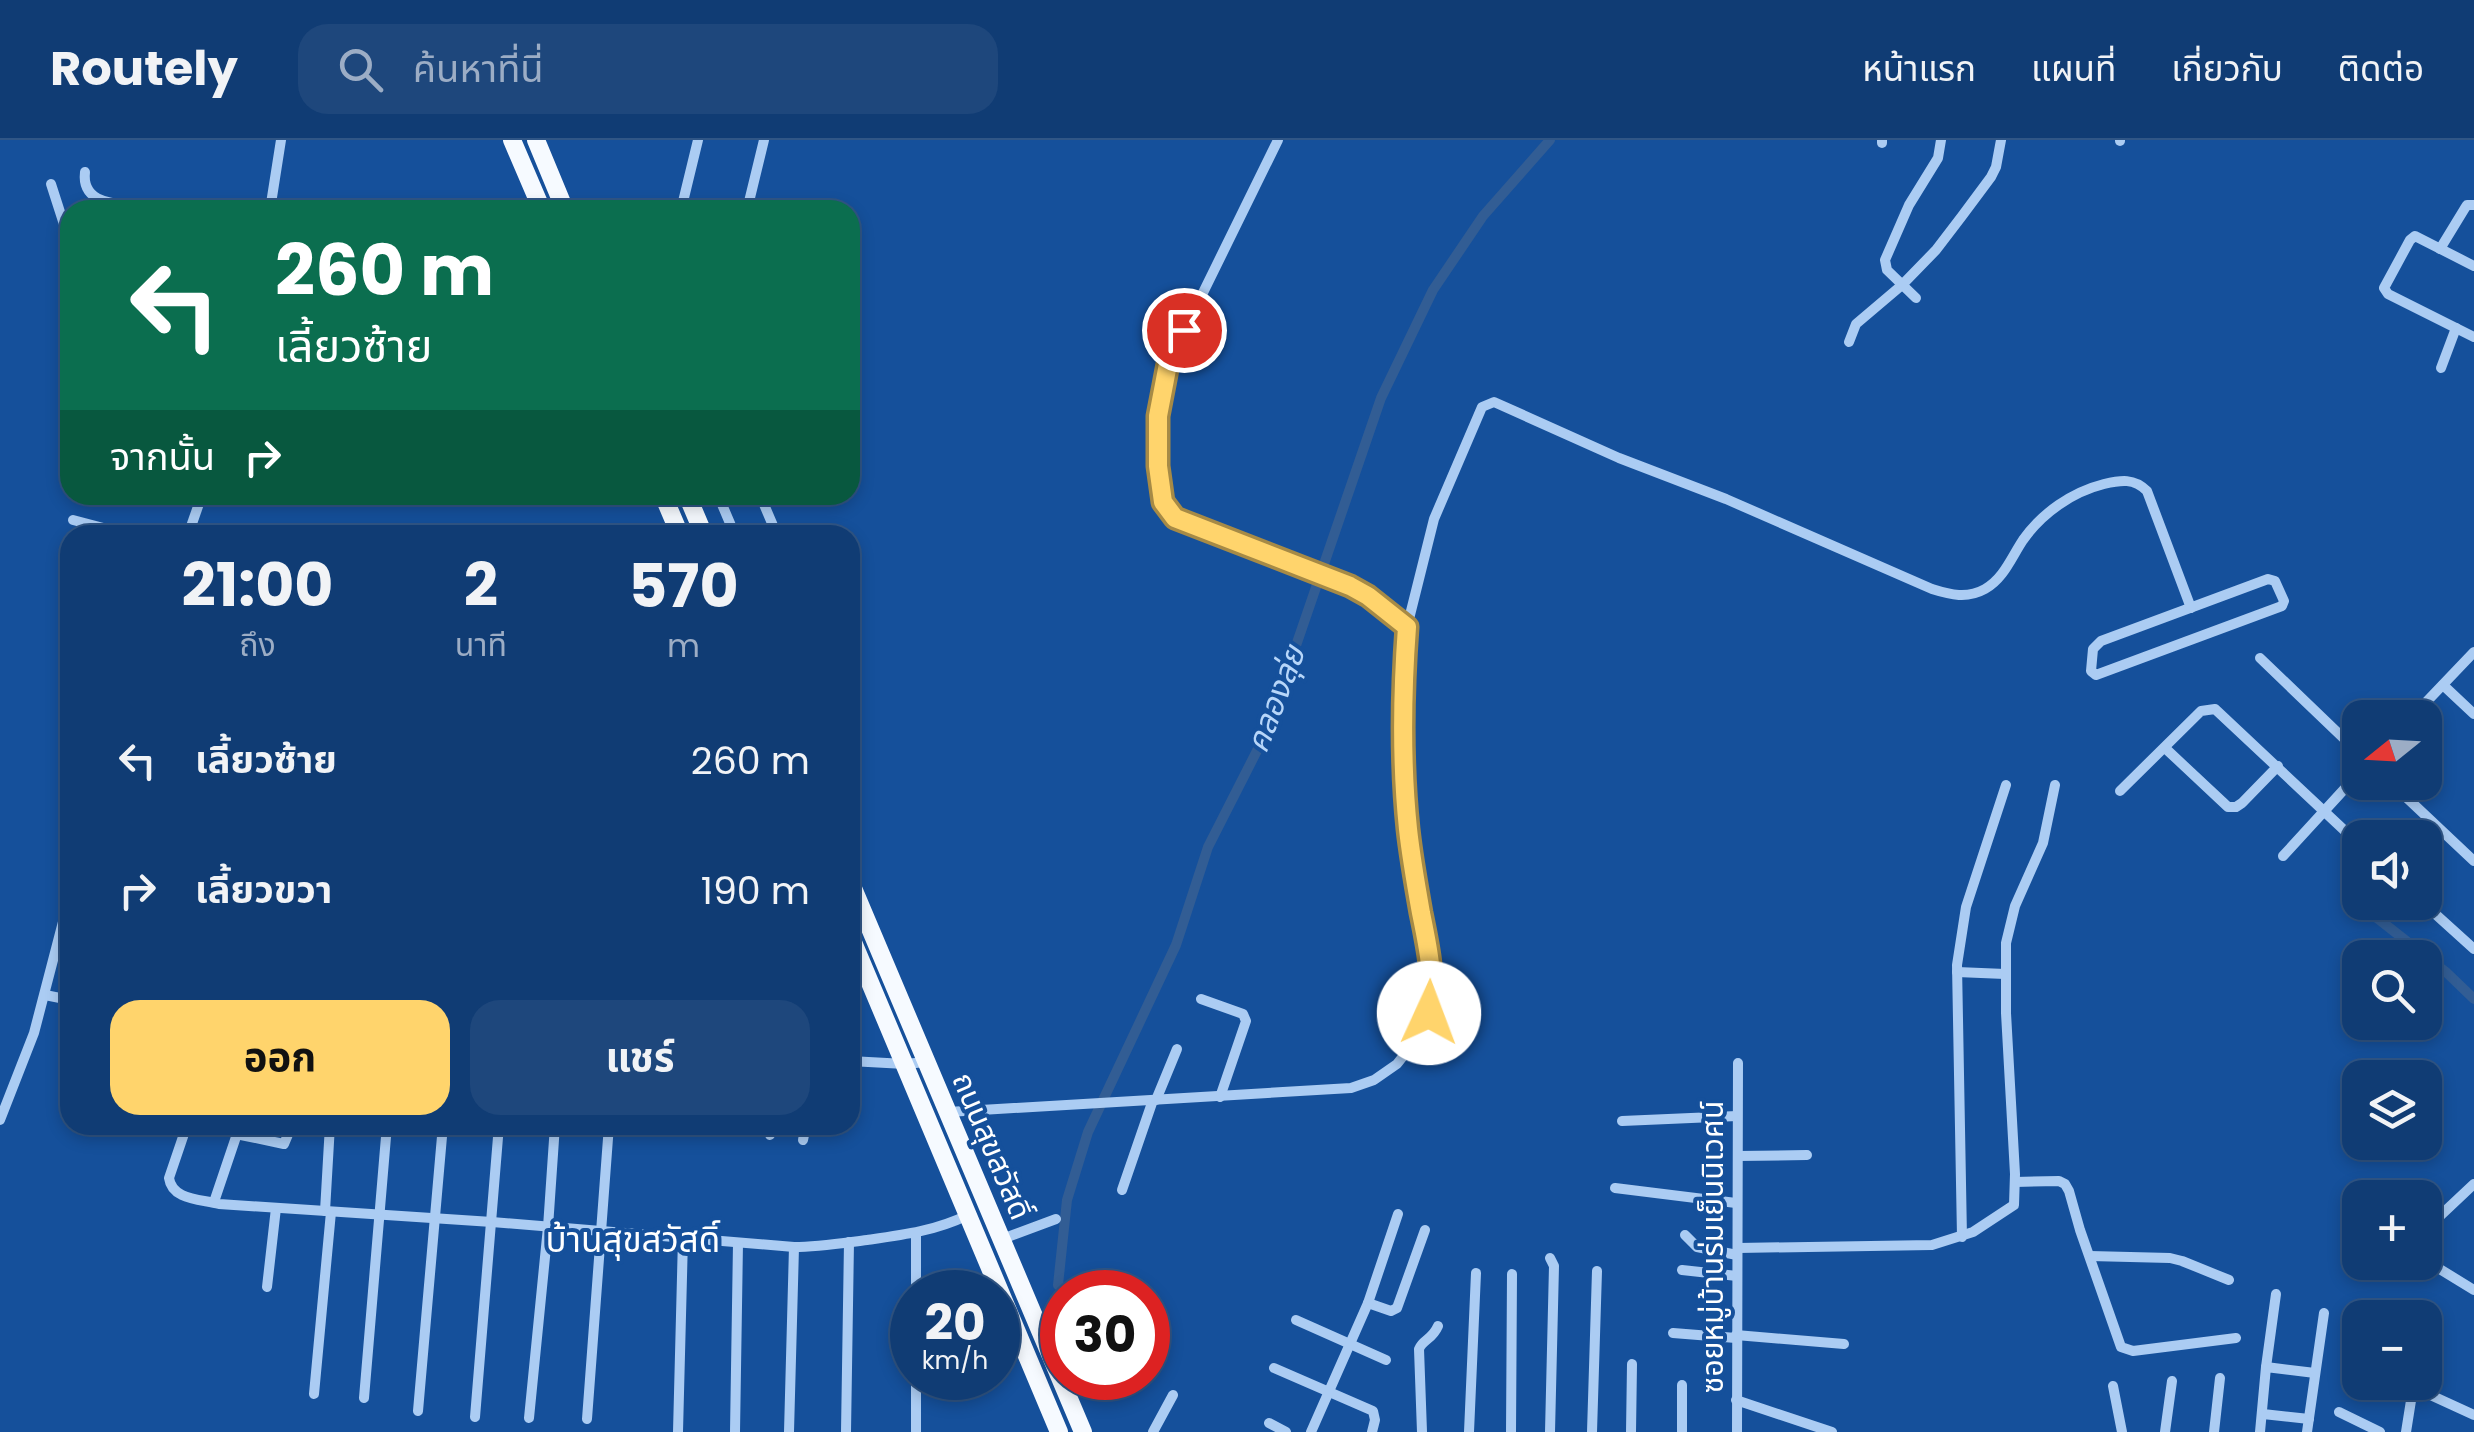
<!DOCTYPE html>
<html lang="th">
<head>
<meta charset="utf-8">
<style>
  :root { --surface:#103c74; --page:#1e477c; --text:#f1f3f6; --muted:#9cadc5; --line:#305686; --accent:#ffd46c }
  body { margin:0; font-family:Poppins,"Noto Sans Thai",sans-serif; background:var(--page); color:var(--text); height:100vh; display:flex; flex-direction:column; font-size:38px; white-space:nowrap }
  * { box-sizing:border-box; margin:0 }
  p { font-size:32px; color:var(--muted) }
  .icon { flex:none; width:55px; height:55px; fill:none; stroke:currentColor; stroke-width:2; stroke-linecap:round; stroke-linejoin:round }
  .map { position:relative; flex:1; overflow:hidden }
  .details { position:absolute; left:60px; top:385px; width:800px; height:610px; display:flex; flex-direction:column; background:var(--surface); border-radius:30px; box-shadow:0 5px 15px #0003,0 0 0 2px var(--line) }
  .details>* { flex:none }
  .top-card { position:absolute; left:60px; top:60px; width:800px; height:305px; border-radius:30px; box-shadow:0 5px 15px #0003,0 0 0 2px var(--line); background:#0b6e4f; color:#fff; overflow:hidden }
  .needle { width:65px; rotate:252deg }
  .fabs { position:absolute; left:2342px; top:560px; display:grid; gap:20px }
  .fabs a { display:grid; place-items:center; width:100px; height:100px; border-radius:20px; background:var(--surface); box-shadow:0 5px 15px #0003,0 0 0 2px var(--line); font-size:50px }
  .speed { position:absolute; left:890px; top:1130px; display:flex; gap:20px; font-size:50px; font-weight:700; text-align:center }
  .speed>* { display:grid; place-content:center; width:130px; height:130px; border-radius:50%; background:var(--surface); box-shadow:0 5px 15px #0003,0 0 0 2px var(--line); line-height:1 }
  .speed small { font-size:25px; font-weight:400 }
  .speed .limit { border:15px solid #d22; background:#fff; color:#111 }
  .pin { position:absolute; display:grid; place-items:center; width:85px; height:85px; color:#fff; margin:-42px; border:5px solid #fff; border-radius:50%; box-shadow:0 2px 10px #0007 }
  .me { position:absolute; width:110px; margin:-55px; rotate:2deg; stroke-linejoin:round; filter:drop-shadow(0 0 8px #0008) }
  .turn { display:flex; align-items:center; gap:35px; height:210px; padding:0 50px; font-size:45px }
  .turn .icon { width:130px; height:130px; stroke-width:2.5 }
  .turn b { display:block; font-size:70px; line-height:85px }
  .then { display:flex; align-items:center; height:95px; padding:0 50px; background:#0003; gap:20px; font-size:38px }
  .eta { display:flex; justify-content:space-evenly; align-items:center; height:170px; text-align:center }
  .eta b { font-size:60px; font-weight:700; line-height:70px }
  .button { display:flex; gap:20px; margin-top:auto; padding:20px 50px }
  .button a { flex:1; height:115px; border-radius:30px; background:var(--accent); color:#111; font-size:40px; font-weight:700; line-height:115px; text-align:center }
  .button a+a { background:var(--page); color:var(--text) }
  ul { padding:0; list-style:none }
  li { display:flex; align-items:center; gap:30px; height:130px; padding:0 50px }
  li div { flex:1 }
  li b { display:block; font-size:38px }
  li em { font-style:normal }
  header { display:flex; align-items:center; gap:60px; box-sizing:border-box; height:140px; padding:0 50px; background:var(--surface); border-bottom:2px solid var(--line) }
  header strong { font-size:48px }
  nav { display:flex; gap:55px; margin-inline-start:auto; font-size:35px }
  .search { width:700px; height:90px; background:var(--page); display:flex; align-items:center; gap:25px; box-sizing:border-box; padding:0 35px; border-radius:30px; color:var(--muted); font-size:38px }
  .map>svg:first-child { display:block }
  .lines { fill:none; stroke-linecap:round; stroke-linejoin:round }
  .canal { stroke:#325d94; stroke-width:10 }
  .minor { stroke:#abccf3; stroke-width:10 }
  .primary { stroke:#f6faff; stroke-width:18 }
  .route-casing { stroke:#a68a46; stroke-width:25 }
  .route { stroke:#ffd46c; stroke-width:18 }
  .labels { text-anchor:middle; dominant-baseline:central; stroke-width:8; stroke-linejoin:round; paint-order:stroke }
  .street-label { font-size:30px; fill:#fff; stroke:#15509b }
  .water-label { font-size:32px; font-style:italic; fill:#b7d6f9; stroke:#15509b }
  .quarter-label { font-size:35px; fill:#fff; stroke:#15509b }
</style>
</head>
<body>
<header>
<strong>Routely</strong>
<div class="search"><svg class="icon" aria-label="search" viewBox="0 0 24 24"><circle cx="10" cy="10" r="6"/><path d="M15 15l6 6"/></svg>ค้นหาที่นี่</div>
<nav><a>หน้าแรก</a><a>แผนที่</a><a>เกี่ยวกับ</a><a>ติดต่อ</a></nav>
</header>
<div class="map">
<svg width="2474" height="1292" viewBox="0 0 2474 1292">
  <rect width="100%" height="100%" fill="#15509b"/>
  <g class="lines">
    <!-- canal -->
    <g class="canal">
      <polyline points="2372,774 2447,833 2474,859"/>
      <polyline points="1058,1145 1067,1060 1088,992 1176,805 1208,707 1266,593 1381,258 1433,150 1483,76 1550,0"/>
    </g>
    <!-- minor -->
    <g class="minor">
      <polyline points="1278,0 1168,224 1158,276 1158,326 1163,362 1175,378 1350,446 1368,456 1407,487"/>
      <polyline points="2120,1 2120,0"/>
      <polyline points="1882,3 1882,0"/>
      <path d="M85,32c-4,34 34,31 58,35l5,3"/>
      <polyline points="51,44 70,103"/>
      <polyline points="270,70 281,0"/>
      <polyline points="681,70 698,0"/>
      <polyline points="747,70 764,0"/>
      <polyline points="2440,109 2465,68 2467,65 2474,65"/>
      <polyline points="2474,126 2415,96 2410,100 2384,148 2388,154 2474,197"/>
      <polyline points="1916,158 1887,130 1885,120 1909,65 1938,18 1941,0"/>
      <polyline points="1849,202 1856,184 1902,145 1936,110 1962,76 1991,37 1996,27 2001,0"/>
      <polyline points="2441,228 2456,188"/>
      <polyline points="177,355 200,361"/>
      <polyline points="718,355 735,395"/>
      <polyline points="760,355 777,395"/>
      <polyline points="73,380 130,395"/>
      <polyline points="188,395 202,355"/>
      <polyline points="850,432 857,434"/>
      <polygon points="2268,439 2275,441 2284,461 2282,466 2096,535 2091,531 2093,509 2101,501"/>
      <polyline points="2260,518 2360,614"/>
      <polyline points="2443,545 2474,574"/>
      <polyline points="2411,578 2474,512"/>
      <polyline points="2165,608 2228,667 2236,667 2242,663 2278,626"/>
      <polyline points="2390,642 2474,721"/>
      <polyline points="2120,651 2201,571 2215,569 2360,705"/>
      <polyline points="2283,716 2360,632"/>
      <polyline points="2422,762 2474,809"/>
      <polyline points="2353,771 2360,761"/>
      <polyline points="1957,832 2005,834"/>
      <polyline points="45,855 70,860"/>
      <polyline points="1201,859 1243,874 1246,881 1220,957"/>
      <polyline points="850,921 905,924 926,922"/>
      <polyline points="1156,960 1177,909"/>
      <path d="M948,972l403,-24 23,-8 23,-16 22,-28 10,-23 4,-20 -3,-37 -22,-125 -6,-75v-62l5,-67 27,-108 48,-112 12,-5 125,56 107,41 206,90c19,6 35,10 53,0 19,-11 26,-31 38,-49 19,-27 49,-48 81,-56 17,-4 30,-6 43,7l44,117"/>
      <polyline points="0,980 34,893 70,755"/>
      <polyline points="1622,981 1737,976"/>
      <path d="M187,985l-18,53c3,22 31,21 50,26l273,18 302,25c24,0 49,-4 73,-7 36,-5 68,-9 101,-25"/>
      <polyline points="236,994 284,1004 292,985"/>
      <polyline points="770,995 771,985"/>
      <polyline points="803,1000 806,985"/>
      <polyline points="1738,1016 1807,1015"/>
      <polyline points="2015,1042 2059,1041 2065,1044 2069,1051 2080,1090 2121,1207 2133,1211 2236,1198"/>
      <polyline points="1615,1048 1736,1063"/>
      <polyline points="1122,1050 1153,960"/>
      <polyline points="214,1062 240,985"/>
      <polyline points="325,1071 330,985"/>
      <polyline points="2345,1081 2363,1132 2374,1137 2391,1122"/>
      <polyline points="2425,1090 2474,1044"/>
      <polyline points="916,1093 916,1152"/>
      <polyline points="1685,1095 1697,1107 1737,1115"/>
      <polyline points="1962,1097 1957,825 1966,767 2006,645"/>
      <polyline points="1002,1099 1056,1079"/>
      <polyline points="1738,1108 1932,1105 1973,1092 2014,1065 2015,1034 2006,873 2006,803 2015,766 2043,703 2055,645"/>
      <polyline points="2090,1116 2170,1118 2182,1121 2229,1140"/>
      <polyline points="1550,1118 1554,1126 1550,1292"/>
      <polyline points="2425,1120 2474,1150"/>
      <polyline points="1682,1130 1737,1136"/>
      <polyline points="267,1147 276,1068"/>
      <polyline points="1368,1163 1391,1171 1397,1168 1425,1090"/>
      <polyline points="1296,1180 1386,1220"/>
      <polyline points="1673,1193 1736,1198"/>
      <polyline points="1736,1195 1844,1204"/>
      <polyline points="1043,1196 1062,1187"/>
      <polyline points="2266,1227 2276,1154"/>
      <polyline points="1274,1228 1373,1271 1375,1280 1372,1292"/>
      <polyline points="916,1238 916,1292"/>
      <polyline points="2402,1242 2474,1275"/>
      <polyline points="2113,1246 2122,1292"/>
      <polyline points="314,1254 331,1072"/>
      <polyline points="364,1258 387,985"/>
      <polyline points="1736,1260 1832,1292"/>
      <polyline points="418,1271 443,985"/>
      <polyline points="2339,1272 2380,1292"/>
      <polyline points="2263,1274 2309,1279"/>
      <polyline points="475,1277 499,985"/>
      <polyline points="529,1278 548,1087 555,985"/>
      <polyline points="587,1279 609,985"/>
      <polyline points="1269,1283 1286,1292"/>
      <polyline points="678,1292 683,1098"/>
      <polyline points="735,1292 738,1103"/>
      <polyline points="789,1292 794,1107"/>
      <polyline points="846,1292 849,1102"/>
      <polyline points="1153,1292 1173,1255"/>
      <polyline points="1311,1292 1368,1163 1398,1074"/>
      <path d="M1422,1292l-3,-83c4,-10 13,-9 19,-23"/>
      <polyline points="1469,1292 1476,1133"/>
      <polyline points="1511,1292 1512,1134"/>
      <polyline points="1592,1292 1597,1131"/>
      <polyline points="1631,1292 1632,1224"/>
      <polyline points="1682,1292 1682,1245"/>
      <polyline points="1737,1292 1738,923"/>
      <polyline points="2165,1292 2172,1241"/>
      <polyline points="2214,1292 2220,1238"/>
      <polyline points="2260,1292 2266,1227 2315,1233"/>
      <polyline points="2307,1292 2324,1173"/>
      <polyline points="2406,1292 2413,1248"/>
    </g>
    <!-- primary -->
    <g class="primary">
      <polyline points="512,0 542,70"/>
      <polyline points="536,0 565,70"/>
      <polyline points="663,355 680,395"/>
      <polyline points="687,355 704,395"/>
      <polyline points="850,741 1083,1292"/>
      <polyline points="850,795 1059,1292"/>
    </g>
  </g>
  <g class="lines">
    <!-- route casing -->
    <g class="route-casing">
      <path id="route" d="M1184,190l-16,34 -10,52v50l5,36 12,16 175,68 18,10 39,31c-5,68 -6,134 1,202 3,28 8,56 13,84 7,34 14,66 8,100"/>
    </g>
    <!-- route -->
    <use href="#route" class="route"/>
  </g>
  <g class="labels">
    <!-- street labels -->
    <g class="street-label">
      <text transform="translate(992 1006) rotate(67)">ถนนสุขสวัสดิ์</text>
      <text transform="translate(1712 1107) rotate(-90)">ซอยหมู่บ้านร่มเย็นนิเวศน์</text>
    </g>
    <!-- water labels -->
    <g class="water-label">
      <text transform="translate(1275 559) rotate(-69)">คลองลุ่ย</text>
    </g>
    <!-- quarter labels -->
    <g class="quarter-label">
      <text x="633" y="1099">บ้านสุขสวัสดิ์</text>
    </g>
  </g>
</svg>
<div class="fabs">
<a><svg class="needle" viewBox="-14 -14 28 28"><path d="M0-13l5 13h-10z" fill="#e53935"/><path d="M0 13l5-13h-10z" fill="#9cadc5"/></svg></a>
<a><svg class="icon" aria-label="sound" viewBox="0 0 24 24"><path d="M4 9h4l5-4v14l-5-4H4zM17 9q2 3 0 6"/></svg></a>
<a><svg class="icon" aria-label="search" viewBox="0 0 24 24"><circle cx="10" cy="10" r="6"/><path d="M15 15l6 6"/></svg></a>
<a><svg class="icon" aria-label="layers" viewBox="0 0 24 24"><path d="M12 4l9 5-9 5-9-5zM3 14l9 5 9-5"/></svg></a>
<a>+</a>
<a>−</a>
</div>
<div class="speed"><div>20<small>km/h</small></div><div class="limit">30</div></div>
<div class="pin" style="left:1184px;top:190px;background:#d93025"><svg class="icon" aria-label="arrive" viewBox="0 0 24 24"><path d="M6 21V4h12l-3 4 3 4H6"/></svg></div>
<svg class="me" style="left:1429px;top:873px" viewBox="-20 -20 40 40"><circle r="19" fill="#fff"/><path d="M0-13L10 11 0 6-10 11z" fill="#ffd46c"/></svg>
<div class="top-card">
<div class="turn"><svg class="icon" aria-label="left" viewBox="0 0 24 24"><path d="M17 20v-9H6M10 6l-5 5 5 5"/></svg><div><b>260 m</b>เลี้ยวซ้าย</div></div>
<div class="then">จากนั้น<svg class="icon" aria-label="right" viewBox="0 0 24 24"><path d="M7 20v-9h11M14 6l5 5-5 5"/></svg></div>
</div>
<section class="details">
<div class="eta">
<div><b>21:00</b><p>ถึง</p></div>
<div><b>2</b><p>นาที</p></div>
<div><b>570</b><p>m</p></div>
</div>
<ul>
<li><svg class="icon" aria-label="left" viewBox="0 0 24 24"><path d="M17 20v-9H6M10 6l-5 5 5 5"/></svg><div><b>เลี้ยวซ้าย</b></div><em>260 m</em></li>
<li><svg class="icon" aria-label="right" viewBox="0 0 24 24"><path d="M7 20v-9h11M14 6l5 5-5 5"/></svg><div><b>เลี้ยวขวา</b></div><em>190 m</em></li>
</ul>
<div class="button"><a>ออก</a><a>แชร์</a></div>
</section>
</div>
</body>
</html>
